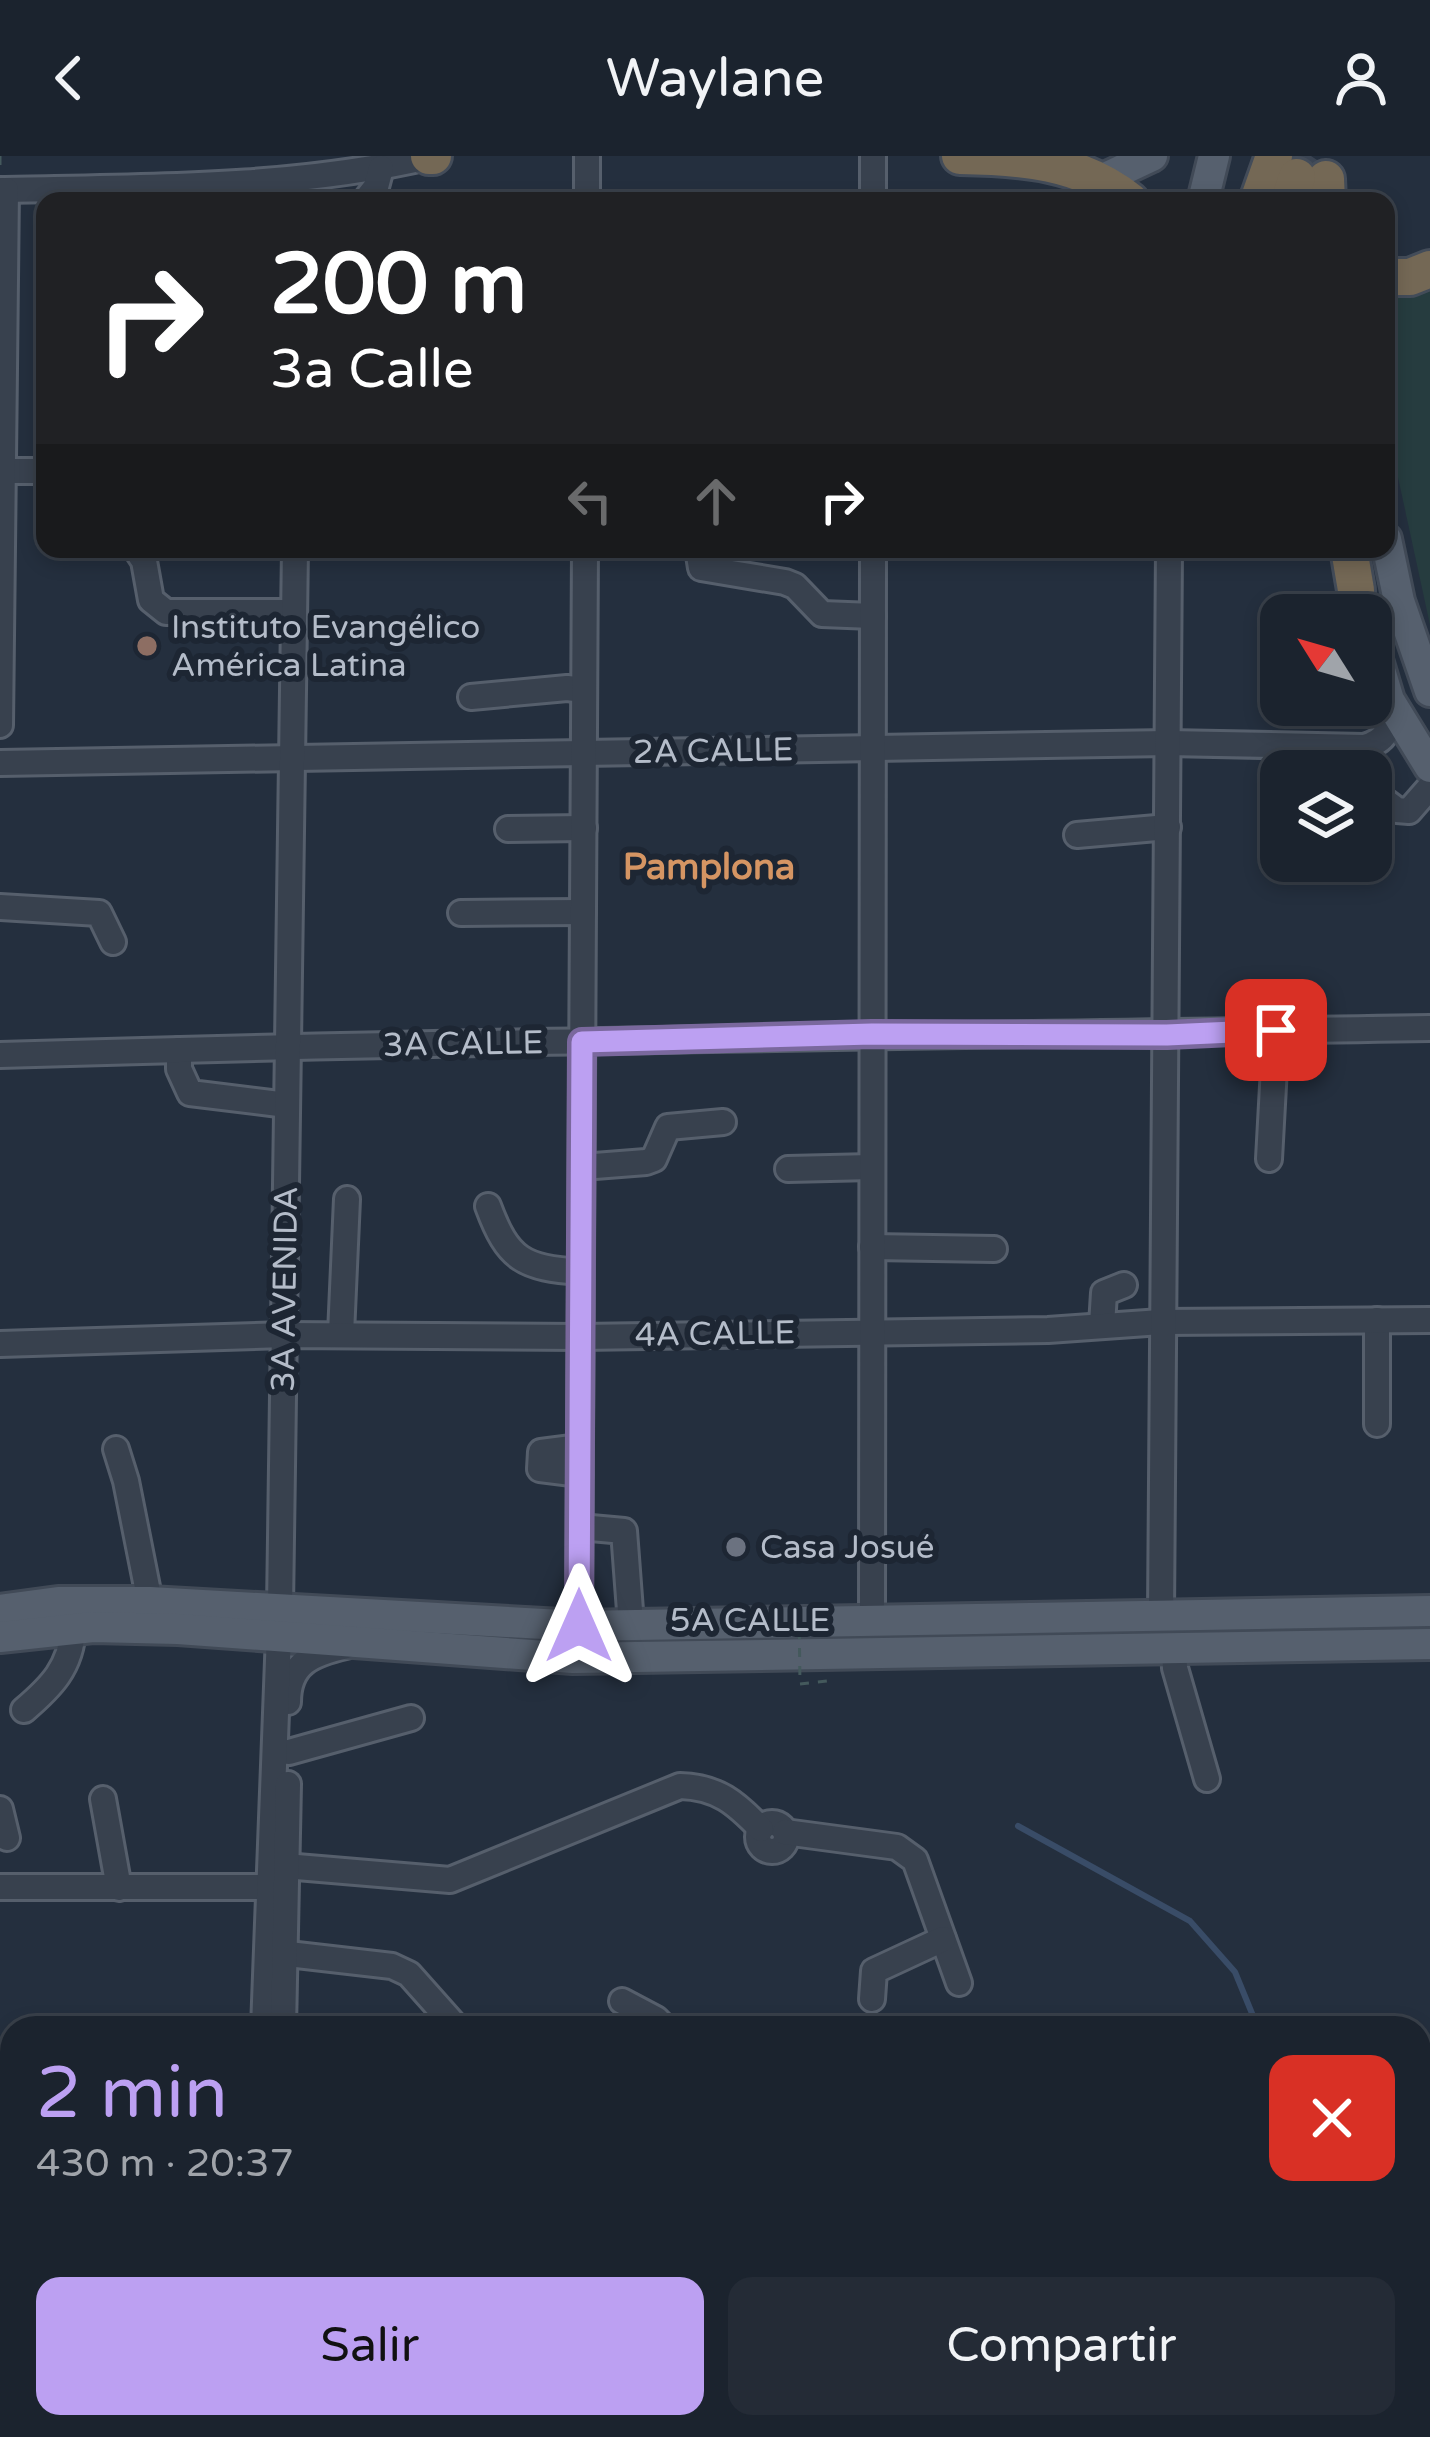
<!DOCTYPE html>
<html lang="es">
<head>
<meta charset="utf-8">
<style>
  :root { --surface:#1b232e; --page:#242b36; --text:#f1f3f6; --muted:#a0a4aa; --line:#39404a; --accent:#bca0f2 }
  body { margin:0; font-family:"Varela Round",sans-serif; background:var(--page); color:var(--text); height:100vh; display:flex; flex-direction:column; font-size:45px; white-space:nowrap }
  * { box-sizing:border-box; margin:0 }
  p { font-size:39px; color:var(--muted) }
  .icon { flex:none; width:66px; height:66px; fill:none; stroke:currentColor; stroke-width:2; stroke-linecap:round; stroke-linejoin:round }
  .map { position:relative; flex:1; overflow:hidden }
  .side { position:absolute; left:0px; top:1860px; width:1431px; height:423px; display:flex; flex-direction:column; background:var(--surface); border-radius:36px 36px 0 0; box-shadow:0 6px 18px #0003,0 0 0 3px var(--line) }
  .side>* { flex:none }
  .top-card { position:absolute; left:36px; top:36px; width:1359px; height:366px; border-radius:24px; box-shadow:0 6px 18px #0003,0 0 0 3px var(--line); background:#202124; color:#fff; overflow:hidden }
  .needle { width:78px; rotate:307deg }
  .controls { position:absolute; left:1260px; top:438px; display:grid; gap:24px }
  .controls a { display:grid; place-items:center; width:132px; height:132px; border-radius:24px; background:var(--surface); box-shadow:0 6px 18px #0003,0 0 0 3px var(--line); font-size:60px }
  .pin { position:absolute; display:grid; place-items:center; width:102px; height:102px; color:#fff; margin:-51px; border-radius:24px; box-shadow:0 6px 18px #0006 }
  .me { position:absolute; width:132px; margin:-66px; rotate:0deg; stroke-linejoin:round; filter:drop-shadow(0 0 9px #0008) }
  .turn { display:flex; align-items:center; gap:42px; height:252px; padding:0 36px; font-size:54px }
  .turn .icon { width:156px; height:156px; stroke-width:2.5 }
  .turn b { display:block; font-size:84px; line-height:102px }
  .lanes { display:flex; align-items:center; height:114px; padding:0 36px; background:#0003; justify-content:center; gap:60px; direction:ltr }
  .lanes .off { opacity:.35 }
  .round { display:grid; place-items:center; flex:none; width:126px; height:126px; border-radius:24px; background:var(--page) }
  .summary { display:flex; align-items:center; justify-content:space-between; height:204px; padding:0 36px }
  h1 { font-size:72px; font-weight:600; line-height:90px; color:var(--accent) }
  .cta { display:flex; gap:24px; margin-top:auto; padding:24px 36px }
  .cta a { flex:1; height:138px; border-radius:24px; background:var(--accent); color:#111; font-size:48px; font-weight:600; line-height:138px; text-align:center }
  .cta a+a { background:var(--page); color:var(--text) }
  header { display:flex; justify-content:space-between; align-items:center; height:156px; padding:0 36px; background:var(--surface); font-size:54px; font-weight:600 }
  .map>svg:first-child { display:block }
  .green { fill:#263c3f }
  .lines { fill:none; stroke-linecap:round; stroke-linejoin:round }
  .stream { stroke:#394c67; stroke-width:6 }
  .highway-tunnel { stroke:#3a4453; stroke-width:36; stroke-dasharray:36 18; stroke-linecap:butt }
  .minor-casing { stroke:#565f6c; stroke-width:30 }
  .major-casing { stroke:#414a57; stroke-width:36 }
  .highway-casing { stroke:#434c59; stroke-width:42 }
  .path { stroke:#44595c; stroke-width:3; stroke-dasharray:9 9; stroke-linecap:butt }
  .minor { stroke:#38414e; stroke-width:24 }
  .major { stroke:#56606e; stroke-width:30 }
  .highway { stroke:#746855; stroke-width:36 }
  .path-bridge { stroke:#44595c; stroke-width:3; stroke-dasharray:9 9; stroke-linecap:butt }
  .route-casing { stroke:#7a689d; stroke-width:30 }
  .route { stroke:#bca0f2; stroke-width:21 }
  .education-dot { fill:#8d6e63; stroke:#1d2633; stroke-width:4.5 }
  .worship-dot { fill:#6b7280; stroke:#1d2633; stroke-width:4.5 }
  .labels { text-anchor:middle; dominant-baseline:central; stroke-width:12; stroke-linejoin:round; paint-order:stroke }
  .poi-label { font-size:33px; fill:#b4bcc9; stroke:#1d2633; text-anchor:start }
  .street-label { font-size:33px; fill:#b4bcc9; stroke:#1d2633 }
  .neighbourhood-label { font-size:36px; font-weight:bold; fill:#d59563; stroke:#1d2633 }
</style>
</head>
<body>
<header><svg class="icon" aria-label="back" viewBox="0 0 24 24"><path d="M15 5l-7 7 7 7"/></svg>Waylane<svg class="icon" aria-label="person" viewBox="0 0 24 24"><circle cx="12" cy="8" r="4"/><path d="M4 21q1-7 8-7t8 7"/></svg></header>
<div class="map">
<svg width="1430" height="2281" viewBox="0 0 1430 2281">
  <rect width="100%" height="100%" fill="#242f3e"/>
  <!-- green -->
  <g class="green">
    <polygon points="1430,133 1430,469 1386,266 1386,145"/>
    <polygon points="1430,2139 1430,2228 1419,2219 1419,2153"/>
    <polygon points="1419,2233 1430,2241 1430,2281 1210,2281 1198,2271 1419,2271"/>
  </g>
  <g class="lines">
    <!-- stream -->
    <g class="stream">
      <polyline points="1018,1670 1190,1765 1235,1816 1258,1872"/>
      <polyline points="1419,2105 1430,2114"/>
    </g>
    <!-- highway-tunnel -->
    <polyline class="highway-tunnel" points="1297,21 1311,0"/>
    <!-- minor casing -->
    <g class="minor-casing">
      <g id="minor">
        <path d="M0,34c141,-3 294,-1 432,-34"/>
        <polyline points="365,45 376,31 381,12"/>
        <polyline points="587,45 587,0"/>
        <polyline points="873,45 873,0"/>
        <polyline points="0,315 45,315"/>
        <polyline points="136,393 144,405 151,444 166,456 294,456"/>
        <polyline points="698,393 701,412 785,426 795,430 822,458 873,460"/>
        <polyline points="471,541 567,532 584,534"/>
        <polyline points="0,569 6,34"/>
        <path d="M0,607l1168,-20 196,4c27,-7 27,-24 25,-47"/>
        <polyline points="1381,642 1397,654 1409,655 1430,631"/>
        <polyline points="508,673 584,672"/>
        <polyline points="1077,679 1168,671"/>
        <polyline points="0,751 99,757 113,786"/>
        <polyline points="461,757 583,756"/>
        <polyline points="179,894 179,913 190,937 287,949"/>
        <path d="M0,899c477,-15 953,-19 1430,-27"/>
        <polyline points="1269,1003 1276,875"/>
        <polyline points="582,1011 646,1006 654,1003 668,971 723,966"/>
        <polyline points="788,1013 872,1011"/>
        <path d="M488,1050c20,54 35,62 93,66"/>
        <polyline points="872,1091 994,1093"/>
        <polyline points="1377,1164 1377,1268"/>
        <polyline points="1102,1169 1104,1137 1124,1129"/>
        <polyline points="341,1178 347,1043"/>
        <polyline points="0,1188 284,1179 581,1181 1048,1174 1161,1166 1430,1164"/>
        <polyline points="116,1293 126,1325 150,1446"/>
        <polyline points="580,1318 540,1313 541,1296 580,1291"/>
        <polyline points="580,1371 624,1375 631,1468"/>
        <polyline points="1161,1459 1169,393"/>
        <polyline points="872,1464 873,393"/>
        <polyline points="579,1470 585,393"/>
        <polyline points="1174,1494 1175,1512 1207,1623"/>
        <path d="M288,1546c0,-39 24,-48 58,-56"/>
        <path d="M24,1554c27,-23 47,-43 49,-81"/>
        <polyline points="289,1596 411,1562"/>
        <polyline points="103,1643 119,1732"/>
        <polyline points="0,1653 7,1682"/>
        <circle cx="772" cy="1681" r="14"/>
        <polyline points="785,1676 897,1691 915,1704 959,1827"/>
        <path d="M285,1710l165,14 230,-94c38,1 56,17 81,43"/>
        <polyline points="0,1731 279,1731"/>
        <polyline points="271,1796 392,1810 409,1818 457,1872"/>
        <polyline points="872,1843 874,1815 943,1783"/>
        <polyline points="622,1845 656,1863 665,1872"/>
        <polyline points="264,1872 280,1452 295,393"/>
        <polyline points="283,1872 288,1628"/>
        <polyline points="0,2072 12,2076"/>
        <polyline points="692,2271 704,2281"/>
        <polyline points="937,2271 949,2281"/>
        <polyline points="1184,2271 1197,2281"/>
        <polyline points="8,2281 12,2258"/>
        <polyline points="274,2281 274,2271"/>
        <polyline points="528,2281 542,2271"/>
        <polyline points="577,2281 590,2271"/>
      </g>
    </g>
    <!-- major casing -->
    <g class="major-casing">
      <g id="major">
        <polyline points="1101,24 1152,0"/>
        <polyline points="1203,45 1214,0"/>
        <polyline points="1386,383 1399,445 1430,535"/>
        <polyline points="1371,484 1389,544 1430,611"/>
        <polyline points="0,1454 58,1446 150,1446 579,1470 1430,1455"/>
        <polyline points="0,1481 93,1471 178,1473 573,1502 1430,1488"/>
      </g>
    </g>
    <!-- highway casing -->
    <g class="highway-casing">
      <g id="highway">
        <polyline points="429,0 433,0"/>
        <path d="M960,0c61,1 121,5 170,45"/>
        <polyline points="1326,23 1327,45"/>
        <polyline points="1258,45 1274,0"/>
        <polyline points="1289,45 1297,21"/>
        <polyline points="1386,121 1410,121 1430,113"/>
        <polyline points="1349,393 1356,434"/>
      </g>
    </g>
    <!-- path -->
    <g class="path">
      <polyline points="0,9 0,0"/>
      <polyline points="800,1528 827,1525"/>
      <polyline points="1235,2271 1249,2281"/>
    </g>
    <!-- minor -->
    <use href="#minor" class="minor"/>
    <!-- major -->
    <use href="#major" class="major"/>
    <!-- highway -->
    <use href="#highway" class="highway"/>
    <!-- path-bridge -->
    <polyline class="path-bridge" points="799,1456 800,1528"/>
  </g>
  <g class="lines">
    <!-- route casing -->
    <g class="route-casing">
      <polyline id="route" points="579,1470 582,886 872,878 1167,879 1276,874"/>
    </g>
    <!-- route -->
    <use href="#route" class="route"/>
  </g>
  <!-- markers -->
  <circle class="education-dot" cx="147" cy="490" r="12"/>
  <circle class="worship-dot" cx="736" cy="1391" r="12"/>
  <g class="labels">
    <!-- poi labels -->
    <g class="poi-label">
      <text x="171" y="471">Instituto Evangélico<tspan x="171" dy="38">América Latina</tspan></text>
      <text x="760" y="1391">Casa Josué</text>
    </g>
    <!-- street labels -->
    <g class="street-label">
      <text transform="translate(713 595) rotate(-1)">2A CALLE</text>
      <text transform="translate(463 888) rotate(-1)">3A CALLE</text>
      <text transform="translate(285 1133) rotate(-89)">3A AVENIDA</text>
      <text transform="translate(715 1178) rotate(-1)">4A CALLE</text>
      <text x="750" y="1464">5A CALLE</text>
    </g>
    <!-- neighbourhood labels -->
    <g class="neighbourhood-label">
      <text x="709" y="711">Pamplona</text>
    </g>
  </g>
</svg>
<div class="controls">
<a><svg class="needle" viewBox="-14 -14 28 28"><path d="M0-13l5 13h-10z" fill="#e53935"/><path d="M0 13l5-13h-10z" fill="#a0a4aa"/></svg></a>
<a><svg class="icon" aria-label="layers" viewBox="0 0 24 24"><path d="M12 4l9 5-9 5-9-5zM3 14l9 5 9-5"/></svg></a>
</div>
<div class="pin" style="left:1276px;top:874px;background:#d93025"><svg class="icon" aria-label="arrive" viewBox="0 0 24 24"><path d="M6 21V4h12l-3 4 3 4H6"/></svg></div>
<svg class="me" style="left:579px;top:1470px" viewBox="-20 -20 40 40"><path d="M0-17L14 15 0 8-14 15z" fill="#bca0f2" stroke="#fff" stroke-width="4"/></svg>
<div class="top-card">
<div class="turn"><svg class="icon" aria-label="right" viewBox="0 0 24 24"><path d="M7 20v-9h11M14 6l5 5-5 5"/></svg><div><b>200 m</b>3a Calle</div></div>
<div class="lanes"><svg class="icon off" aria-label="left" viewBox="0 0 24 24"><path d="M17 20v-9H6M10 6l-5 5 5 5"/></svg><svg class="icon off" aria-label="ahead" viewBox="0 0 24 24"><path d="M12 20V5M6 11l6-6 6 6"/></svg><svg class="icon" aria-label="right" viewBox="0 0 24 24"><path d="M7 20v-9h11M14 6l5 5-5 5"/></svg></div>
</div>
<section class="side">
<div class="summary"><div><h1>2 min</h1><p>430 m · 20:37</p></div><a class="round" style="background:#d93025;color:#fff"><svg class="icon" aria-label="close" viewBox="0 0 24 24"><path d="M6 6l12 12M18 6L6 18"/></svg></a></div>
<div class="cta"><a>Salir</a><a>Compartir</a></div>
</section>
</div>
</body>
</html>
